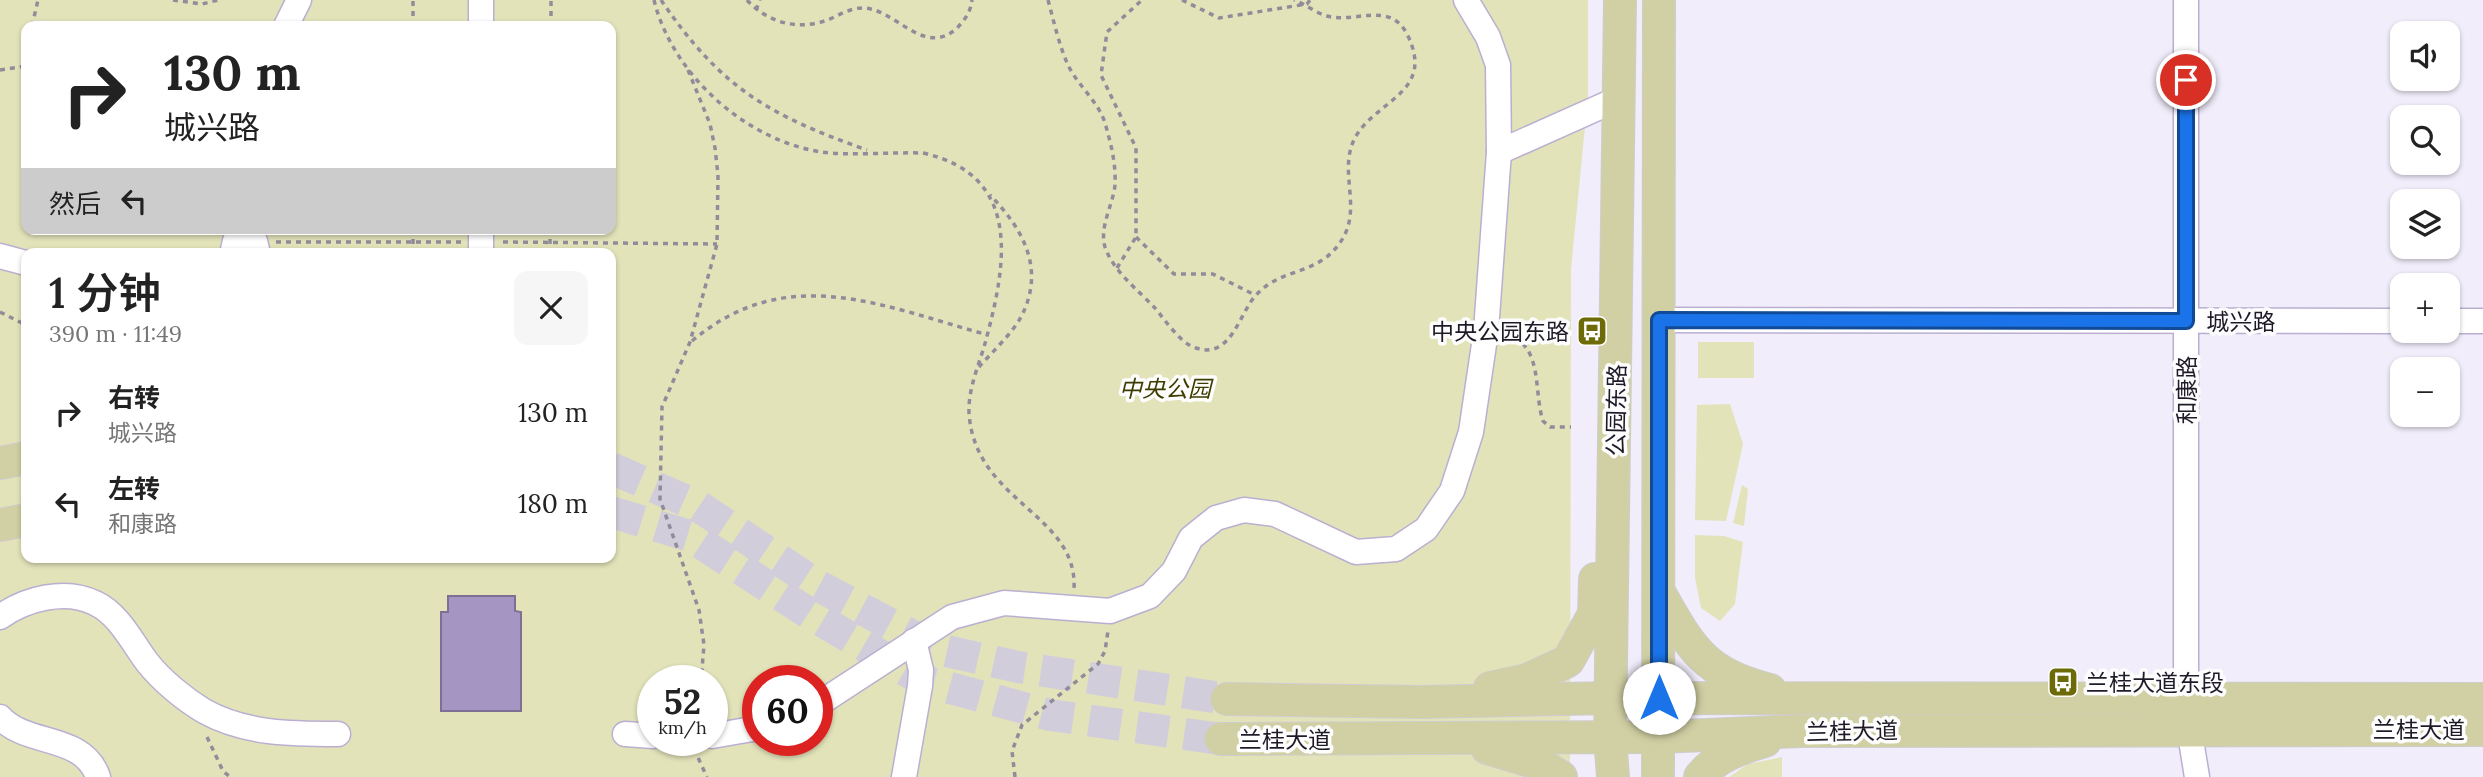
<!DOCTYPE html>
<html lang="zh">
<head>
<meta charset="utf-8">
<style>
  :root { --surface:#fff; --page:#f6f6f6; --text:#222; --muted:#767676 }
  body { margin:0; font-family:Lora,"Noto Sans SC",serif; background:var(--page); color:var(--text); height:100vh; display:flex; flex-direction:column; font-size:26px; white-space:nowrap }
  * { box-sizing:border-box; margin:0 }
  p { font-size:23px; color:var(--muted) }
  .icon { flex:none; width:38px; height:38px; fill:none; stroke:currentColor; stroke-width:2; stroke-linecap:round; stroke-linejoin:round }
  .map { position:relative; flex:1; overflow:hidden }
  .panel { position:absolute; left:21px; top:248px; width:595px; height:315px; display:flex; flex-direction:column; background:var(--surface); border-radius:14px; box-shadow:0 2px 5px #0004 }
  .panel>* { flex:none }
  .top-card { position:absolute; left:21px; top:21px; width:595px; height:214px; border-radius:14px; box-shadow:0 2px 5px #0004; background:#fff; color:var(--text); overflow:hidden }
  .tools { position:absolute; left:2390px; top:21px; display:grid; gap:14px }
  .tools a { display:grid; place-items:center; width:70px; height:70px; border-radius:14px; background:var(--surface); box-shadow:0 2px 5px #0004; font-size:35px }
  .speed { position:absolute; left:637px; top:665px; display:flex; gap:14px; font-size:35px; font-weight:700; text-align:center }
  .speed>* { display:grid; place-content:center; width:91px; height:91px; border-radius:50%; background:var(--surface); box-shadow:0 2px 5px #0004; line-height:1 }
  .speed small { font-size:18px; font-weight:400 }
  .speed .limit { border:10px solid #d22; background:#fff; color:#111 }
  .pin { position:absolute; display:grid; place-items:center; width:60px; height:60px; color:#fff; margin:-30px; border:4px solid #fff; border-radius:50%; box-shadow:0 2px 7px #0007 }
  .me { position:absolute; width:77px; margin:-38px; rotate:0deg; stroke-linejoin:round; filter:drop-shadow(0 0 5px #0008) }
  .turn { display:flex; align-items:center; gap:24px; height:147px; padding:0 28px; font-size:32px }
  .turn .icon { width:91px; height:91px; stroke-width:2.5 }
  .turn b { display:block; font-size:49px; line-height:60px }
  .then { display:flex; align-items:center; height:66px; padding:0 28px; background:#0003; gap:14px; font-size:26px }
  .round { display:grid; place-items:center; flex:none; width:74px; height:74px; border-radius:14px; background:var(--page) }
  .summary { display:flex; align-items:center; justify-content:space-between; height:119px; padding:0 28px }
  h1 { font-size:42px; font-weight:600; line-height:52px }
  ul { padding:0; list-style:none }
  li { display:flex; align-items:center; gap:21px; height:91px; padding:0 28px }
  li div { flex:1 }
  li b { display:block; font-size:26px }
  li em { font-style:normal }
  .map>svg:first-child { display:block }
  .green { fill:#e3e3ba; fill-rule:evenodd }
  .water { fill:#a595c2; stroke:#7d7094; stroke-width:2 }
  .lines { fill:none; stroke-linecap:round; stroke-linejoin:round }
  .major-tunnel { stroke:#d2cddb; stroke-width:32; stroke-dasharray:32 16; stroke-linecap:butt }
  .minor-casing { stroke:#baafd1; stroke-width:27 }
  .major-casing { stroke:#cecdcf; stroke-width:34 }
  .path { stroke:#918c9a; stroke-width:3.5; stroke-dasharray:5 5; stroke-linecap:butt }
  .minor { stroke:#fff; stroke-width:24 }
  .major { stroke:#d1d0a4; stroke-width:32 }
  .route-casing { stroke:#114b97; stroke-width:18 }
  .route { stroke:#1a73e8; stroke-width:12 }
  .labels { text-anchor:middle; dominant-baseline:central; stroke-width:7; stroke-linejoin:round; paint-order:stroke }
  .street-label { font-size:23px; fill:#1f1a27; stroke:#fdfdfd }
  .poi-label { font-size:23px; fill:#1f1a27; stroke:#fdfdfd; text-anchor:end }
  .park-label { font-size:23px; font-style:italic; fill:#3e3c00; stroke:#fdfdfd }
</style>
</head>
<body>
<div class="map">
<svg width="2483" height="777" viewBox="0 0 2483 777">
  <rect width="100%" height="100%" fill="#f1edfb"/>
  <!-- green -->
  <g class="green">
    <path d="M0,0h1588v96l-17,173 -1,508h-1570zM26,26h585v203h-585zM26,254h585v304h-585zM653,681h59v59h-59zM758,681h59v59h-59z"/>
    <rect x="1698" y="342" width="56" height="36"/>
    <polygon points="1730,404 1743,444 1726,521 1695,520 1697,405"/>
    <polygon points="1742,485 1748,489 1744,526 1733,523"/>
    <polygon points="1695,535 1724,536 1743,542 1735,604 1720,621 1701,608 1695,578"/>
    <polygon points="1782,757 1782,777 1729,777 1748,764"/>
  </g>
  <!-- water -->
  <polygon class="water" points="448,596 515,596 515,611 521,612 521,711 441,711 441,612 448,612"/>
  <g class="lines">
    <!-- major-tunnel -->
    <g class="major-tunnel">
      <polyline points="611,468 698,506 817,585 937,649 1018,667 1227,699"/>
      <polyline points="611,512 690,536 810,614 924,681 1050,715 1221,739"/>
    </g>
    <!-- minor casing -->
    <g class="minor-casing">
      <g id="minor">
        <polyline points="481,0 481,26"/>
        <polyline points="286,26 299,0"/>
        <polyline points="1499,152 1620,98"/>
        <polyline points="481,229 481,254"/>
        <polyline points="232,254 235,241 242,237 255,241 258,254"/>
        <polyline points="0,256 26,263"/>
        <polyline points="1659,320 2403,321"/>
        <polyline points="2448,321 2483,321"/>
        <path d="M0,617c25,-18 65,-29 95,-14 24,11 37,39 52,59 14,18 37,37 57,49 41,23 88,23 134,23"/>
        <polyline points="2186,697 2186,0"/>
        <polyline points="817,705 952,617 1004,603 1110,611 1150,596 1174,571 1191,538 1216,518 1244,510 1275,514 1356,552 1396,549 1426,529 1452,491 1471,432 1486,331 1499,152 1498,65 1488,37 1466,0"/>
        <path d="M0,717c27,30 83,16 98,60"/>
        <polyline points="2189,728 2197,777"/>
        <polyline points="625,734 653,736"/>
        <polyline points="712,736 758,728"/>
        <polyline points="904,777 920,686 921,670 914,641"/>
      </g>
    </g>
    <!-- major casing -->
    <g class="major-casing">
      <g id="major">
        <polyline points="0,463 26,458"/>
        <polyline points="0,525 26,520"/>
        <path d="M1659,592c32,57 45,81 111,98"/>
        <polyline points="1490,688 1527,680 1568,661 1594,614 1595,579"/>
        <polyline points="1227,699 1422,702 1611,698 2483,699"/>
        <polyline points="1221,739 1658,737 1801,731 2483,730"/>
        <polyline points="1487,748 1540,764 1561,777"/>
        <polyline points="1613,777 1610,737 1620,0"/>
        <polyline points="1658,777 1659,0"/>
        <path d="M1700,777c15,-20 41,-29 65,-36"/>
      </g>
    </g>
    <!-- path -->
    <g class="path">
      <polyline points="173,0 202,4 218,0"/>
      <path d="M654,0c18,74 91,140 167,152 29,4 71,0 102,1 98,22 84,108 64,183 -6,25 -19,50 -18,77 6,90 109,100 105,176"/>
      <path d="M661,0c60,88 107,115 206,150"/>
      <path d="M747,0c22,24 53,31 83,19 13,-6 26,-14 41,-10 29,7 56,47 86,19 8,-8 14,-17 15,-28"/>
      <path d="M1048,0c6,22 11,45 20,65 10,21 30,36 37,58 6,21 11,40 10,62 -2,20 -16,42 -10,62 8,24 33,43 50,61 10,12 26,36 41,40 36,12 43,-36 61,-54 26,-28 63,-17 86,-56 19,-33 -6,-69 13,-102 22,-37 80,-44 51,-102 -18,-34 -52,-10 -80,-18 -11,-3 -22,-12 -33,-16"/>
      <polyline points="1182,0 1219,18 1307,4 1310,0"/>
      <polyline points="756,10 760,0"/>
      <polyline points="32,26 38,0"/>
      <polyline points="413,26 413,0"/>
      <polyline points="551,26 551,0"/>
      <polyline points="0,70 26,66"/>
      <polyline points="688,70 710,124 715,148 718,175 717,244 690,342 662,407 660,499 699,610 704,645 701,681"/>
      <polyline points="1136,237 1174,274 1213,274 1255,295"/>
      <polyline points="276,242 461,242"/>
      <polyline points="503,242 717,244"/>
      <polyline points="413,254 413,229"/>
      <polyline points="550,254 550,229"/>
      <polyline points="1117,268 1136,237 1136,148 1101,75 1107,32 1142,0"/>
      <polyline points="0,312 26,325"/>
      <path d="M1505,335c39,8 28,56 38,86l7,6h21"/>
      <path d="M692,341c95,-80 190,-35 296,-6"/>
      <path d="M979,367c13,-15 32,-32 42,-50 25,-48 2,-88 -31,-122"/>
      <polyline points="207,737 223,771 230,777"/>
      <polyline points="694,749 707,777"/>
      <polyline points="1015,777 1012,751 1022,725 1098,664 1105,651 1108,631"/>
    </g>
    <!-- minor -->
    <use href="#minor" class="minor"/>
    <!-- major -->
    <use href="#major" class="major"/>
  </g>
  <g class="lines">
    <!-- route casing -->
    <g class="route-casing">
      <polyline id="route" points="1659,698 1659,320 2186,321 2186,80"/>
    </g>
    <!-- route -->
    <use href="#route" class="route"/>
  </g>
  <!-- icons -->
  <defs>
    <g id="bus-square" transform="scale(1.575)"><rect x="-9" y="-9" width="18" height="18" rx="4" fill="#6d6b08" stroke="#fdfdfd"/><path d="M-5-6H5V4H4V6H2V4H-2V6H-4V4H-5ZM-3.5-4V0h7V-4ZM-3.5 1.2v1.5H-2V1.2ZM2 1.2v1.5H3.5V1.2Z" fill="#fff"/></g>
  </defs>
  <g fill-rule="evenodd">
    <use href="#bus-square" x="1592" y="331"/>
    <use href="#bus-square" x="2063" y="682"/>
  </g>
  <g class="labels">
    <!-- street labels -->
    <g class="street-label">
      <text x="2241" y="321">城兴路</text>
      <text transform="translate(2186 390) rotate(-90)">和康路</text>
      <text transform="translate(1616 410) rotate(-89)">公园东路</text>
      <text x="2419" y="729">兰桂大道</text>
      <text transform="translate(1852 731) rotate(-1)">兰桂大道</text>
      <text x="1285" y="739">兰桂大道</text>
    </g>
    <!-- poi labels -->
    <g class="poi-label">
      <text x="1569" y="331">中央公园东路</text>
      <text x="2086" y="682" text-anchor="start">兰桂大道东段</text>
    </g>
    <!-- park labels -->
    <g class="park-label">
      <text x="1165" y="388">中央公园</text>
    </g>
  </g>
</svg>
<div class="tools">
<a><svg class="icon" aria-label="sound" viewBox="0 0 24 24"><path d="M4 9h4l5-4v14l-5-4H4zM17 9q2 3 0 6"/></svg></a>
<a><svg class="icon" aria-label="search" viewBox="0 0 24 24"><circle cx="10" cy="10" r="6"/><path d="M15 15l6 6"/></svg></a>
<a><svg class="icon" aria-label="layers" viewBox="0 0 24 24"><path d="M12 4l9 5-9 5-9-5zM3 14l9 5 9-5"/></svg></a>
<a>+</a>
<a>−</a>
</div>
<div class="speed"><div>52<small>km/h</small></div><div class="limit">60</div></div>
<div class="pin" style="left:2186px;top:80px;background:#d93025"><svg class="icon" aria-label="arrive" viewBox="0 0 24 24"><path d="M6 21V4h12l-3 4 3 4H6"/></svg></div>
<svg class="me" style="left:1659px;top:698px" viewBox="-20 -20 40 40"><circle r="19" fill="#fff"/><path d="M0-13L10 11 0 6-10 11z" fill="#1a73e8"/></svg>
<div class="top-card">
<div class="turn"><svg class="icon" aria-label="right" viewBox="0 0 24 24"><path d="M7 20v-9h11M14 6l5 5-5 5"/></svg><div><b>130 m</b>城兴路</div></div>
<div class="then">然后<svg class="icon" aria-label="left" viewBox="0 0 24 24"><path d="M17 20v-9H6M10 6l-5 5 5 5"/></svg></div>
</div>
<section class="panel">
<div class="summary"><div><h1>1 分钟</h1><p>390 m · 11:49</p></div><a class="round"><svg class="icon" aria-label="close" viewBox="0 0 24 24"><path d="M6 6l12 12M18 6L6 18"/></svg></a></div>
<ul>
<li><svg class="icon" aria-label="right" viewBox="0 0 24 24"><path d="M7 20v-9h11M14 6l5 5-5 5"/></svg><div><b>右转</b><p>城兴路</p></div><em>130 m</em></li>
<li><svg class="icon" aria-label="left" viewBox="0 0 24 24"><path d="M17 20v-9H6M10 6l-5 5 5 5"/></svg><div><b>左转</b><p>和康路</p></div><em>180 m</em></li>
</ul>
</section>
</div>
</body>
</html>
